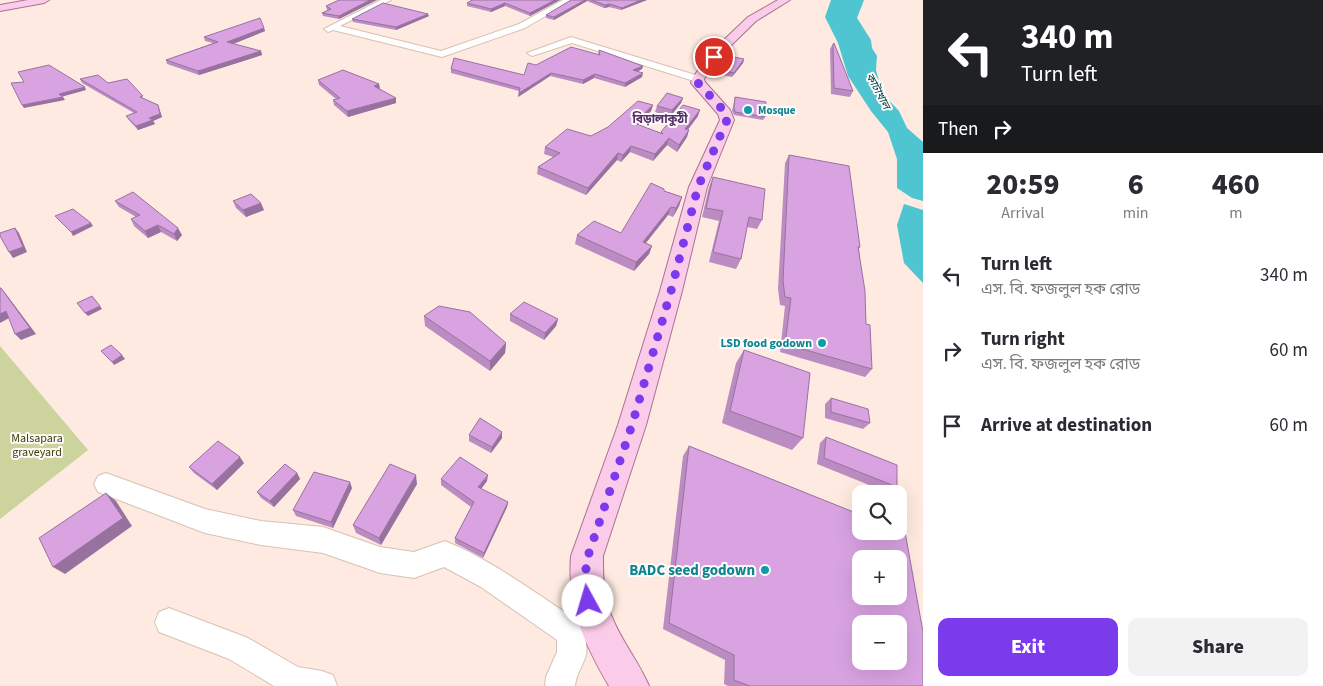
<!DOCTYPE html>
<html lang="en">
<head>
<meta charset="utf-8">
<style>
  :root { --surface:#fff; --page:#f2f2f3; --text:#2b2b33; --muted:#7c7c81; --accent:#7c3aed }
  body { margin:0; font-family:"Source Sans 3","Noto Sans Bengali",sans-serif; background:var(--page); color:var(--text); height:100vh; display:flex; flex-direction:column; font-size:19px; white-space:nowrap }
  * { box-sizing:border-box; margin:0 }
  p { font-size:16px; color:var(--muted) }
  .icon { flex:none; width:28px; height:28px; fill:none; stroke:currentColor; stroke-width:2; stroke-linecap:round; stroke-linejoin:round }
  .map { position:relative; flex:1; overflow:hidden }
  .details { display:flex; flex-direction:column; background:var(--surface); width:400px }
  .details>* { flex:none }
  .hud { background:#202124; color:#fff; overflow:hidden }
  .controls { position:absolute; left:852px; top:485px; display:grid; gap:10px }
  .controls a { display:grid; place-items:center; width:55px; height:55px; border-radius:10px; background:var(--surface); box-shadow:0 5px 20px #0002; font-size:25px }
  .pin { position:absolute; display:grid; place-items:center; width:42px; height:42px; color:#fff; margin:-21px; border:2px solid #fff; border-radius:50%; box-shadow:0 1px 5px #0007 }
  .me { position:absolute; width:55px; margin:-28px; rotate:354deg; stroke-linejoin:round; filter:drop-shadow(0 0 4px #0008) }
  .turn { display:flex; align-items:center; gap:18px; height:105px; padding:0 15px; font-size:22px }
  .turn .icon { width:65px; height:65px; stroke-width:2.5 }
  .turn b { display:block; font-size:35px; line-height:42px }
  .then { display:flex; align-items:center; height:48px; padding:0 15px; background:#0003; gap:10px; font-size:19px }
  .eta { display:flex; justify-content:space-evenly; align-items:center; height:85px; text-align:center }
  .eta b { font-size:30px; font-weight:800; line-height:35px }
  .cta { display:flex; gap:10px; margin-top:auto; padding:10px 15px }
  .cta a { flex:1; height:58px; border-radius:10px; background:var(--accent); color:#fff; font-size:20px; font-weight:800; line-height:58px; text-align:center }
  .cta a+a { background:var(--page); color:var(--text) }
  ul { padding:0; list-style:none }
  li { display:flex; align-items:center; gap:15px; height:75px; padding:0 15px }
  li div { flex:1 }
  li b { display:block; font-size:19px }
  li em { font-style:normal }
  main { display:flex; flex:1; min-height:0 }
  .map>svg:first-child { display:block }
  .green { fill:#cdd39d }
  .water { fill:#4ec5d1 }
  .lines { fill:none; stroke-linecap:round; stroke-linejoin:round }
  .minor-casing { stroke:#d8c1b4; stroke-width:2 }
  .major-casing { stroke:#a87291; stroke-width:2 }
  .minor { fill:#fff; fill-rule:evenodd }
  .major { fill:#fbcce9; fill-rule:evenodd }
  .wall { fill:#bb8cc2 }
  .shaded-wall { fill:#98729e }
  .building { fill:#d9a3e2; stroke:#98729e; fill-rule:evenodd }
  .route { stroke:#7c3aed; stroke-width:9; stroke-dasharray:0 16.2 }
  .culture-dot { fill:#0f9aa8; stroke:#fcfcfc; stroke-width:2 }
  .labels { text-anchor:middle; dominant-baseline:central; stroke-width:4; stroke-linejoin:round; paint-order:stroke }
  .far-water-label { font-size:11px; font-style:italic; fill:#0a4146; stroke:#fcfcfc }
  .far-culture-label { font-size:11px; font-weight:bold; fill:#0d838f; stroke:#fcfcfc; text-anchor:start }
  .far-quarter-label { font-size:12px; font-weight:bold; fill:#542e65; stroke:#fcfcfc }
  .culture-label { font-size:12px; font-weight:bold; fill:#0d838f; stroke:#fcfcfc; text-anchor:end }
  .park-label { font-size:12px; fill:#3d4000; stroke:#fcfcfc }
  .near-culture-label { font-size:15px; font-weight:bold; fill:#0d838f; stroke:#fcfcfc; text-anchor:end }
</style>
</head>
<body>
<main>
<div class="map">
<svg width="923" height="686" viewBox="0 0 923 686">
  <rect width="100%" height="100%" fill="#feeae0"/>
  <!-- green -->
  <polygon class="green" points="0,346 88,450 0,519"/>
  <!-- water -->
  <g class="water">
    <polygon points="831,0 864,0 857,18 871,40 872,48 877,56 876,70 882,93 899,111 907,128 923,142 923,201 912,198 897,188 897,159 888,132 871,111 848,76 838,43 825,17"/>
    <polygon points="904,204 923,210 923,283 904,263 897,225"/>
  </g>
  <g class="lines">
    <!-- minor casing -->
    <g class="minor-casing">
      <g id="minor">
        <polygon points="381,0 391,0 340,26 441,51 519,24 563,0 573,0 525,28 442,57 333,30 328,32 324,29"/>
        <polygon points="603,0 612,0 608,2"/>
        <polygon points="571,37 702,77 703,79 698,82 694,81 572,43 532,56 527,53"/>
        <path d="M106,473l99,36 56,12 62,6 57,20 34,5 31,-11c49,20 91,53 135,81 4,9 8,23 6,33 -3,11 -10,19 -11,31h-30l1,-9 11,-25v-12l-76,-53 -37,-20 -30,11 -34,-5 -57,-20 -62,-8 -56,-12 -107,-41 -4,-8 4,-8z"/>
        <polygon points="169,608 248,638 298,667 322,671 333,675 337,686 274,686 229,659 159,632 155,622 159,612"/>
      </g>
    </g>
    <!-- major casing -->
    <g class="major-casing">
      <g id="major">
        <polygon points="28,0 49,0 44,3 0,11 0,5"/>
        <path d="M778,0h12l-34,21 -39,38 -13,20 1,3 25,28 4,10 -27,67 -25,104 -36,134 -43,131c0,21 0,42 9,61 10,25 27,45 37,69h-40c-25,-43 -42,-80 -38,-130l47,-131 42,-134 29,-104 31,-67 -2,-6 -27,-31 1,-4 17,-25 39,-37z"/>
      </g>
    </g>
    <!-- minor -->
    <use href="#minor" class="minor"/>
    <!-- major -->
    <use href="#major" class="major"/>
  </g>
  <!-- wall -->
  <g class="wall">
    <polygon points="339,0 377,0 339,19 323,16 322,13 328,10 327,10 326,6"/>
    <polygon points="472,0 560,0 530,16 505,6 491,12 467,6 467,3"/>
    <polygon points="571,0 606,0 608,1 647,0 621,10 609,7 604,8 587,1 554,20 546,18 546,15"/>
    <polygon points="429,16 396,30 353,22 352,19"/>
    <polygon points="264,28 265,31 233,44 261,51 262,55 199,75 167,64 166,60 213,43 205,41 204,37"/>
    <polygon points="833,44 853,91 850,97 831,94 830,49"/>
    <polygon points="599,50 643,66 642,69 638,71 642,77 625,87 594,78 583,84 550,76 518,97 519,91 451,73 451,69 524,75 536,65 598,54"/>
    <polygon points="744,59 743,63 732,77 710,72 712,68"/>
    <polygon points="80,79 108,83 145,99 158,105 162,117 153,121 155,124 138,130 128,119 126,116 134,113 82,83"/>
    <polygon points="318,80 379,84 380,89 396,103 348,117 334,105 333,100 336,99 319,85"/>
    <polygon points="735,97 765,117 763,120 734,115 732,111"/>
    <polygon points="683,98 681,103 670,117 655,112 657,106"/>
    <polygon points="653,105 651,111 638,125 661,133 698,116 688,130 687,137 677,152 667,145 653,161 630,152 621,162 617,160 586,195 537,174 538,167 553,157 544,154 545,147 591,136"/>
    <polygon points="789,155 860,247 859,249 866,324 872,369 865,377 780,352 785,306 780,305 778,289 785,163"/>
    <polygon points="713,177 762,220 757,229 747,227 741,259 736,269 709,262 719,221 702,217 709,187"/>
    <polygon points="664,191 682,197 679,206 673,217 668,215 646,243 652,246 649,254 634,271 575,244 577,235 621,233"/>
    <polygon points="115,201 182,235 177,241 161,232 148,238 134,226 131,219 136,217 119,207"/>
    <polygon points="233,201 264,210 246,217 236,208"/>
    <polygon points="510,314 558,319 556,326 544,340 510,321"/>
    <polygon points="424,316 506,343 505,353 490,371 425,326"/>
    <polygon points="744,350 803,438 792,450 722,423 736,363"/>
    <polygon points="831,398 870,423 863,429 825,418 825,404"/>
    <polygon points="469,435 502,438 491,453 469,441"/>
    <polygon points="826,437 897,487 889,493 817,464 820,443"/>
    <polygon points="689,446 923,686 728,686 724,684 725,660 663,629 683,456"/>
    <polygon points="244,463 217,490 194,473 189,467"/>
    <polygon points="297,473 300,479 274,507 261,498 257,492"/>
    <polygon points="441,479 487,481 481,489 508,502 507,507 483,558 455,543 455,538 471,507 441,485"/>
    <polygon points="417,484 381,545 356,533 353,525"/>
    <polygon points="352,488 333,528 296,516 293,510"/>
  </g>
  <!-- shaded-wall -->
  <g class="shaded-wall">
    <polygon points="370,0 377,0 339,19 339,16"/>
    <polygon points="555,0 560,0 530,16 530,13"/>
    <polygon points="585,0 587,0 587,1 554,20 554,17"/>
    <polygon points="641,0 647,0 621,10 622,8"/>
    <polygon points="505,3 505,6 491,12 491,9"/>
    <polygon points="610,4 609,7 604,8 605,5"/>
    <polygon points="428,14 429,16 396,30 396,27"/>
    <polygon points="264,28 265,31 228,46 227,42"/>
    <polygon points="261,51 262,55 199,75 198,71"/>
    <polygon points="744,59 743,63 732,77 734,73"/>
    <polygon points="643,66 642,69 632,74 633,70"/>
    <polygon points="551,73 550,76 518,97 519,93"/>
    <polygon points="643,73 642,77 625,87 625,83"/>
    <polygon points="595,74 594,78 583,84 583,80"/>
    <polygon points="379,84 380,90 374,86"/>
    <polygon points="85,87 86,90 61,97 59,94"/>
    <polygon points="63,97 65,100 24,108 22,105"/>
    <polygon points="396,98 396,103 348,117 347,111"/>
    <polygon points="683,98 681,103 670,117 672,110"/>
    <polygon points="158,105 162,117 153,121 155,124 138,130 136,126 149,118"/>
    <polygon points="653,105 651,111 633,130 634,123"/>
    <polygon points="700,110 698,116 683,135 685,129"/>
    <polygon points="689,130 687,137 677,152 679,145"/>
    <polygon points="669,138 667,145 653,161 655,154"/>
    <polygon points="631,146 630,152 621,162 623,155"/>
    <polygon points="618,153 617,160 586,195 588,188"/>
    <polygon points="682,197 679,206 673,217 676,208"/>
    <polygon points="261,203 264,210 246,217 243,210"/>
    <polygon points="671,207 668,215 640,250 643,242"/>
    <polygon points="91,223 93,226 73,236 71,232"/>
    <polygon points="158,225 161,232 148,238 145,231"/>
    <polygon points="15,228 19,233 27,252 13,258 9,252"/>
    <polygon points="178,228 182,235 177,241 174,234"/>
    <polygon points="652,246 649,254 634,271 636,262"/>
    <polygon points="1,288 6,294 36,334 21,340 15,334"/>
    <polygon points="100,306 102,309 88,316 85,313"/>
    <polygon points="6,311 11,317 0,323 0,314"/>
    <polygon points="558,319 556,326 544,340 545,333"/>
    <polygon points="506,343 505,353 490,371 490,361"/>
    <polygon points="122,355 125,359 114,365 112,362"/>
    <polygon points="502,432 502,438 491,453 492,447"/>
    <polygon points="240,457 244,463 217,490 212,484"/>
    <polygon points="297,473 300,479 274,507 270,501"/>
    <polygon points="416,475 417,484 381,545 379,538"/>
    <polygon points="488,475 487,481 478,493 478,487"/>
    <polygon points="350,482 352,488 333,528 331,522"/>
    <polygon points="106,493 116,501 132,526 65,574 53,567"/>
    <polygon points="508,502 507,507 483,558 484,553"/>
  </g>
  <!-- building -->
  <g class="building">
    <polygon points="339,0 370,0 339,16 322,13 331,9 326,6"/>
    <polygon points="472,0 555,0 530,13 505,3 491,9 467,3"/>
    <polygon points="571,0 585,0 554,17 546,15"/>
    <polygon points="591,0 606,0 608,1 610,0 641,0 622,8 610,4 605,5"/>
    <polygon points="383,3 428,14 396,27 352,19"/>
    <polygon points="260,18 264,28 227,42 261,51 198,71 166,60 218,42 204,37"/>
    <polygon points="834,43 853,91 834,88 833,44"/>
    <polygon points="571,47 600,55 599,50 643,66 633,70 643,73 625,83 595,74 583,80 551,73 519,93 520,88 451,69 454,58 524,75 528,63 536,65"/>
    <polygon points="724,55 744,59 734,73 712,68"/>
    <polygon points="49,65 85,87 59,94 63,97 22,105 11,83 24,82 18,72"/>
    <polygon points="343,70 379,84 374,86 396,98 347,111 333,100 340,98 318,80"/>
    <polygon points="98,75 108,83 127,79 143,96 140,97 158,105 160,114 149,118 153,120 136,126 126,116 137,112 80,79"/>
    <polygon points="667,93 683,98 672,110 657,106"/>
    <polygon points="735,97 766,102 765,117 735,112 734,108"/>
    <polygon points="638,101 653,105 634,123 663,134 661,132 683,105 700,110 685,129 689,130 679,145 669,138 655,154 631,146 623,155 618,153 588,188 538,167 560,153 545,147 567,129 591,136 608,127"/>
    <polygon points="789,155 849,166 860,247 858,247 865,291 866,324 870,325 872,369 785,344 791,298 785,297 783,281"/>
    <polygon points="713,177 765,189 762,220 749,217 741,259 713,252 723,211 706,208"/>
    <polygon points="651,183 664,189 664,191 682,197 676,208 671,207 643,242 652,246 636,262 577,235 594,221 621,233"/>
    <polygon points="133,192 178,228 174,234 158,225 145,231 131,219 140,215 115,201"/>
    <polygon points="251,194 261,203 243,210 233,201"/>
    <polygon points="73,209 91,223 71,232 55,216"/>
    <polygon points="15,228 23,247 9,252 0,236 0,233"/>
    <polygon points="0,288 1,288 30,328 15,334 6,311 0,314"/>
    <polygon points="92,296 100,306 85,313 77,303"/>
    <polygon points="524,302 558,319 545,333 510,314"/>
    <polygon points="439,306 470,312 506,343 490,361 424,316"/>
    <polygon points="111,345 122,355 112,362 101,351"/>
    <polygon points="744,350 810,373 803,438 730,411"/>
    <polygon points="831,398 868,409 870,423 831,412"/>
    <polygon points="480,418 502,432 492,447 469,435"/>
    <polygon points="826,437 897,465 897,487 824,458"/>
    <polygon points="218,441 240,457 212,484 189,467"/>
    <path d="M689,446l172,69v16h38v-1l6,2 18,100v54h-173l-16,-6v-25l-65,-32zM861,559h38v37h-38zM861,624h38v37h-38z"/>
    <polygon points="460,457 488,475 478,487 508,502 484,553 455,538 474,502 441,479"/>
    <polygon points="285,464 297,473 270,501 257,492"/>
    <polygon points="390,464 416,475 379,538 353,525"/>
    <polygon points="314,472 350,482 331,522 293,510"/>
    <polygon points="106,493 123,518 53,567 39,538"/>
  </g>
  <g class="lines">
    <!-- route -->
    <polyline class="route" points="588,601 585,575 588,556 632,425 671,291 698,187 727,120 725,112 698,83 698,79 714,57"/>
  </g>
  <!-- markers -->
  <g class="culture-dot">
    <circle cx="748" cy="110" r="5"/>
    <circle cx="822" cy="343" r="5"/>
    <circle cx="765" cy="570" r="5"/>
  </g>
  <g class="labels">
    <!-- far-water labels -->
    <g class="far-water-label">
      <text transform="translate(878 91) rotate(62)">কাটাখাল</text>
    </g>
    <!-- far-culture labels -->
    <g class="far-culture-label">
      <text x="758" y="110">Mosque</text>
    </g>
    <!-- far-quarter labels -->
    <g class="far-quarter-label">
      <text x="660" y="119">বিড়ালাকুঠী</text>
    </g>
    <!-- culture labels -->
    <g class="culture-label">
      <text x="812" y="343">LSD food godown</text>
    </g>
    <!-- park labels -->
    <g class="park-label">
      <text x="37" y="438">Malsapara<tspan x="37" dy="14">graveyard</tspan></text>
    </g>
    <!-- near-culture labels -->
    <g class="near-culture-label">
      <text x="755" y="570">BADC seed godown</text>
    </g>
  </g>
</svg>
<div class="controls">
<a><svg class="icon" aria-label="search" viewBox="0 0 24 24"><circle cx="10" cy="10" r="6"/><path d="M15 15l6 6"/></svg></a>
<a>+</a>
<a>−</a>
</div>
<div class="pin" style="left:714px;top:57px;background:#d93025"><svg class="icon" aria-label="arrive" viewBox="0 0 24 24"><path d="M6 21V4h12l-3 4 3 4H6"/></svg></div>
<svg class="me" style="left:588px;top:601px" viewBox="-20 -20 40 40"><circle r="19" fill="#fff"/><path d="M0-13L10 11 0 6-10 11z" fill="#7c3aed"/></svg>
</div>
<section class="details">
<div class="hud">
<div class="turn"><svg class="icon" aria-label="left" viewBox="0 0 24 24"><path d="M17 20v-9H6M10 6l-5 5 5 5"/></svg><div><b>340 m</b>Turn left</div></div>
<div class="then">Then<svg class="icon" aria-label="right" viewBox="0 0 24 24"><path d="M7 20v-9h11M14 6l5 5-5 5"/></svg></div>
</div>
<div class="eta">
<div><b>20:59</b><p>Arrival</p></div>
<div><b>6</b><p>min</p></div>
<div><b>460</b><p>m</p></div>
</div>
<ul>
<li><svg class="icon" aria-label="left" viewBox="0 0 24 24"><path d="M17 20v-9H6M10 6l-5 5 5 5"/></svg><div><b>Turn left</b><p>এস. বি. ফজলুল হক রোড</p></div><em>340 m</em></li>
<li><svg class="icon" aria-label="right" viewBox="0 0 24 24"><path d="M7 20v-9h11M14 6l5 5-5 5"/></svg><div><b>Turn right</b><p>এস. বি. ফজলুল হক রোড</p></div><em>60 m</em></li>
<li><svg class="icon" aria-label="arrive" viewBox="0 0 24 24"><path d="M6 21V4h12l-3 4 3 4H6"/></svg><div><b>Arrive at destination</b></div><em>60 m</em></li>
</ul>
<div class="cta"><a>Exit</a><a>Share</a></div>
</section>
</main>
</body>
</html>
